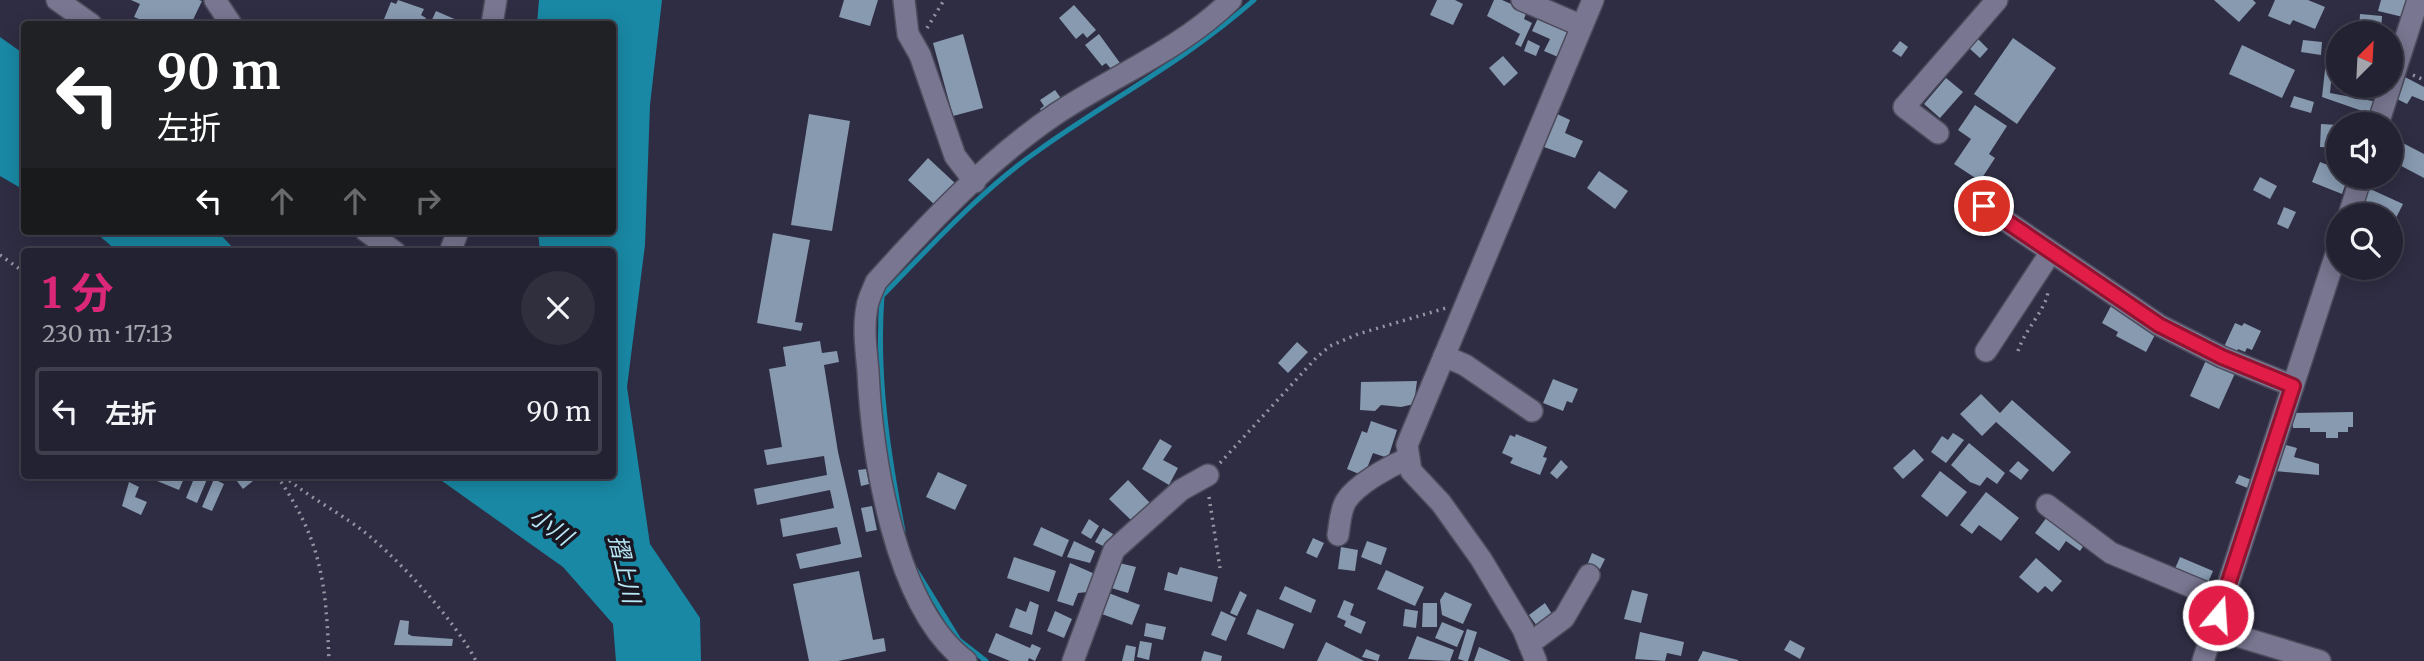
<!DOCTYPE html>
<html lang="ja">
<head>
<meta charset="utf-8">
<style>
  :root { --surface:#232232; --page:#2f2f3e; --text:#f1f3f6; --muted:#a3a4ac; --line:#403f4d; --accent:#db2777 }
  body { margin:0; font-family:Merriweather,"Noto Sans JP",serif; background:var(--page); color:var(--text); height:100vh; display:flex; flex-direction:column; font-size:26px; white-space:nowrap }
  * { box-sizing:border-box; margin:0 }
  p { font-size:23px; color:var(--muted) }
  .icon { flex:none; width:38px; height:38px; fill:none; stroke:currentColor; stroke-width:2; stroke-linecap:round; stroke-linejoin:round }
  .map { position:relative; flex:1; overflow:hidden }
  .sheet { position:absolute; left:21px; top:248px; width:595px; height:231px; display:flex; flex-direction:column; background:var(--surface); border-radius:7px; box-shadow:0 4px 18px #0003,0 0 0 2px var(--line) }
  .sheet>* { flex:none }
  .hud { position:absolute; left:21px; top:21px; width:595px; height:214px; border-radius:7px; box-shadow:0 4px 18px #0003,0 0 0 2px var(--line); background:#202124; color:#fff; overflow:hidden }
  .needle { width:46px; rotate:24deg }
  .controls { position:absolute; left:2326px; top:21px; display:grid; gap:14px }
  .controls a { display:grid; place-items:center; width:77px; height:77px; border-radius:50%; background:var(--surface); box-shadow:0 4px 18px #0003,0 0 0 2px var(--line); font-size:35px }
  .pin { position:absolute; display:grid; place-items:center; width:60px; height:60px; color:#fff; margin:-30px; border:4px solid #fff; border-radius:50%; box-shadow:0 2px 7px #0007 }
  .me { position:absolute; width:77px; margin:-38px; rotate:18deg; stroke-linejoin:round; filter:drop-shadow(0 0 5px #0008) }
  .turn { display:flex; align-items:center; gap:24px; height:147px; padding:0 21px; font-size:32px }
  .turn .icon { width:91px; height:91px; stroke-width:2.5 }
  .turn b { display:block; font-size:49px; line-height:60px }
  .lanes { display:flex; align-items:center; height:66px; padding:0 21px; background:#0003; justify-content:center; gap:35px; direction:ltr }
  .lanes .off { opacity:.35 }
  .round { display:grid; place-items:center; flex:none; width:74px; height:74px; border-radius:37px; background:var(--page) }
  .summary { display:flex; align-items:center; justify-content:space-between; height:119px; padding:0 21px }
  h1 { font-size:42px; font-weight:700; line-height:52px; color:var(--accent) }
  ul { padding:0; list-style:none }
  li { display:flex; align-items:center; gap:21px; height:88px; margin:0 14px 10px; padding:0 7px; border:4px solid var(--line); border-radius:7px }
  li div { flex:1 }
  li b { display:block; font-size:26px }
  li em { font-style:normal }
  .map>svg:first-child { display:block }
  .water { fill:#1988a4 }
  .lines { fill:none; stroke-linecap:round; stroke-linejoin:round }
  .stream { stroke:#1988a4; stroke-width:5 }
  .building { fill:#879ab0 }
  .minor-casing { stroke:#4c4b5c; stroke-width:24 }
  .path { stroke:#9695a3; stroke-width:3.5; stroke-dasharray:2 5; stroke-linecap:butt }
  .minor { stroke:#787690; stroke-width:21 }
  .route-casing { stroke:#92132f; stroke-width:18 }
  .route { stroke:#e11d48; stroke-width:12 }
  .labels { text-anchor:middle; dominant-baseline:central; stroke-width:7; stroke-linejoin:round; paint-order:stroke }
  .water-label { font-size:23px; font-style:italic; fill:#b8e7f6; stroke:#181721 }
</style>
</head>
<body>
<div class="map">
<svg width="2424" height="661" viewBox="0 0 2424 661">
  <rect width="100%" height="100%" fill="#2f2d43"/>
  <!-- water -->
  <g class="water">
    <polygon points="539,0 662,0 650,105 645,245 627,387 650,544 700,618 701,661 616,661 613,624 563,567 435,476 532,476 537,479 579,480 578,476 612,476 612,252 540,252 538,231 612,231 612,24 537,24"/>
    <polygon points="0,37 24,54 24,190 0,176"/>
    <polygon points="94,231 217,231 237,252 118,252"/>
  </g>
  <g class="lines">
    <!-- stream -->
    <g class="stream">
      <path d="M903,531c-15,-77 -27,-155 -21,-235 50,-51 98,-105 157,-146 73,-52 146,-89 215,-150"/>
      <polyline points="916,570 959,640 986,661"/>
    </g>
  </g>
  <!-- building -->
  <g class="building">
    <polygon points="131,0 199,0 202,1 191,24 151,24 134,17 140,4"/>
    <polygon points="398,0 424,9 421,15 426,18 423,24 387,24 389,21 384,19 391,2 396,4"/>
    <polygon points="844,0 878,0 870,26 839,17"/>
    <polygon points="1437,0 1455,0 1463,4 1453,25 1430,15"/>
    <polygon points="1494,0 1502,0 1527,11 1524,19 1532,23 1521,47 1515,44 1520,34 1487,16"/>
    <polygon points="2214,0 2253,0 2256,3 2239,22"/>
    <polygon points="2275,0 2308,0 2325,7 2315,29 2293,20 2290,25 2268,16"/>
    <polygon points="2381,0 2407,0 2403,17 2378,11"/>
    <polygon points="1074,5 1096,30 1087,38 1083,33 1076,39 1059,18"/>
    <polygon points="436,11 459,21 458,24 430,24"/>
    <polygon points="2360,14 2382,16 2381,32 2359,30"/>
    <polygon points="1538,18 1570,32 1558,57 1544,51 1550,39 1532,31"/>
    <polygon points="963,34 983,108 953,116 933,43"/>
    <polygon points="1099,34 1120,63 1112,70 1106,63 1102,66 1085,45"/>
    <polygon points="2013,38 2056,68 2017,124 1974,94"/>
    <polygon points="1978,39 1988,49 1980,58 1969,48"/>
    <polygon points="1528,40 1540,46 1536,56 1524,51"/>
    <polygon points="2303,40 2322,42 2321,55 2301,52"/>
    <polygon points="1900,41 1908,47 1901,57 1892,51"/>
    <polygon points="2242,45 2295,70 2282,98 2229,74"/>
    <polygon points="1503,56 1518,73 1504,86 1489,68"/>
    <polygon points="2326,61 2338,63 2338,84 2331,83 2330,93 2378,102 2374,115 2322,97"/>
    <polygon points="2405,77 2424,87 2424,101 2412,96 2407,104 2395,98"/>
    <polygon points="1946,78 1963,92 1940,118 1924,104"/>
    <polygon points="1055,90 1063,101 1044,115 1040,109 1044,106 1040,100"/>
    <polygon points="2294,96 2314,102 2311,113 2290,107"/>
    <polygon points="1975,105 2007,126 1989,154 1995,158 1980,181 1954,164 1971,139 1958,130"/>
    <polygon points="1555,113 1570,120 1565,133 1583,141 1575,158 1541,146"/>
    <polygon points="809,114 850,121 832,231 791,225"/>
    <polygon points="2321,124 2338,125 2338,148 2320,147"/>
    <polygon points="2399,141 2424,154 2424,178 2390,160"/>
    <polygon points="928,158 956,184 936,206 908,180"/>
    <polygon points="2320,162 2338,169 2338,177 2348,177 2342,194 2312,182"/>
    <polygon points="1599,171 1628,191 1615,209 1587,188"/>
    <polygon points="2260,177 2277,186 2270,199 2253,190"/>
    <polygon points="2368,188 2403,204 2393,224 2390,215 2373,215 2359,209"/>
    <polygon points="2284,207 2296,212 2288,229 2277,224"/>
    <polygon points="773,233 810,240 795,322 803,323 801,331 757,323"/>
    <polygon points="2112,304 2157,331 2146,352 2116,336 2118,332 2102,323"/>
    <polygon points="2235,323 2242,326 2244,323 2261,331 2252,350 2247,348 2245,352 2238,349 2235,357 2222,351"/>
    <polygon points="820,341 822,353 837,351 839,362 824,365 838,452 862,557 800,569 796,554 841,544 837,527 783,537 780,519 834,508 830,490 757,505 754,489 827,475 824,456 767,465 764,450 782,447 769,369 786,366 783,347"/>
    <polygon points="1297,342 1308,352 1288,373 1278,363"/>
    <polygon points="2207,358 2236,371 2219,409 2190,396"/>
    <polygon points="1553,379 1578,389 1572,403 1567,401 1563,411 1543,403"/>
    <polygon points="1417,381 1414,404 1401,407 1381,405 1375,411 1360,410 1361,382"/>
    <polygon points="1981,394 2000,413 2012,400 2071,452 2053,472 1996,422 1982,436 1960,414"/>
    <polygon points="2353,412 2353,427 2348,427 2348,432 2338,432 2338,438 2326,438 2326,432 2310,432 2310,428 2293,428 2292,413"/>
    <polygon points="1371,421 1397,430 1388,458 1373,453 1364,476 1347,469 1362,431 1367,433"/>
    <polygon points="1953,433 1964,440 1946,463 1931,452 1942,436 1948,440"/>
    <polygon points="1516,434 1547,447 1543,457 1547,458 1540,475 1510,463 1513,458 1502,453 1510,435 1515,437"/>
    <polygon points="1160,439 1172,446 1163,460 1178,468 1169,485 1142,469"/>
    <polygon points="1969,443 2005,473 1997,484 1987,477 1980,486 1970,482 1951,465"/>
    <polygon points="2286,445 2297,448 2294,457 2319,464 2319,475 2275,471"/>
    <polygon points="1914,449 1924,460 1903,479 1893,468"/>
    <polygon points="1561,460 1568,467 1557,479 1550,473"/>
    <polygon points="2018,461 2029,470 2021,480 2009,471"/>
    <polygon points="866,469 869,484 861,486 858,470"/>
    <polygon points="1940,471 1967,492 1947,517 1921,496"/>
    <polygon points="938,472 967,485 955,510 926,497"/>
    <polygon points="2239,475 2254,481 2250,489 2235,483"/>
    <polygon points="145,476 185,476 179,490"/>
    <polygon points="195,476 208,477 197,503 186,498"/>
    <polygon points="233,476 249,476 253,481 243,489"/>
    <polygon points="214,479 224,484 212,511 202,507"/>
    <polygon points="1128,480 1150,503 1132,521 1109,499"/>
    <polygon points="129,482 139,487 135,497 147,502 141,515 122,506"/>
    <polygon points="1986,492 2019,518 2001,541 1979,525 1972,534 1960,525"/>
    <polygon points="872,506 877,530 866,532 861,508"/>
    <polygon points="2047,517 2084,545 2080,551 2066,541 2059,551 2035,533"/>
    <polygon points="1089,519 1099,526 1091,539 1081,533"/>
    <polygon points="1041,527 1069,540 1062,557 1033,545"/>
    <polygon points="1103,528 1113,534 1105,547 1095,542"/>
    <polygon points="1313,538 1324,543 1317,558 1306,553"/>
    <polygon points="1074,541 1095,551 1090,563 1067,557"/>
    <polygon points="1367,541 1387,548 1381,565 1361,557"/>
    <polygon points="1341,547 1358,550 1355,571 1338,569"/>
    <polygon points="1592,553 1605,559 1600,569 1588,563"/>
    <polygon points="1014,557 1056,571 1049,592 1007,578"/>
    <polygon points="2180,557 2213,571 2207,585 2174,571"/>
    <polygon points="2036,558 2062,581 2052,592 2045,586 2038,593 2019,577"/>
    <polygon points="1115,562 1136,567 1128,593 1108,587"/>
    <polygon points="1070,563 1095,574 1088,592 1078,593 1073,606 1057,601"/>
    <polygon points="1180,567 1218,577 1212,602 1164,590 1168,572 1177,575"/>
    <polygon points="1386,570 1424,587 1415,606 1377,589"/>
    <polygon points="859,571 873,640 884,638 886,651 838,661 809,661 793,584"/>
    <polygon points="1285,586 1316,600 1311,613 1279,599"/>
    <polygon points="1632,590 1648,594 1641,623 1624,619"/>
    <polygon points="1240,591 1247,595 1237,616 1230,613"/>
    <polygon points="1106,592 1140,605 1132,625 1099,613"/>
    <polygon points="1445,592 1472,604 1463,624 1442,615 1440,600"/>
    <polygon points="1344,600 1354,604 1350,615 1366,622 1361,634 1344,626 1346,621 1337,617"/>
    <polygon points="1030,601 1039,605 1032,635 1009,627 1016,608 1026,612"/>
    <polygon points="1423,603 1437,603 1437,627 1422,627"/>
    <polygon points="1545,603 1552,614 1537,626 1529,615"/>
    <polygon points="1257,609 1294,624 1284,649 1247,634"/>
    <polygon points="1405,609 1418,611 1416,628 1403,626"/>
    <polygon points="1055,611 1072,619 1064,638 1047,631"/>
    <polygon points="1221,611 1236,618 1226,641 1211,635"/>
    <polygon points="400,620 409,621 408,634 412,636 453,639 452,646 394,645"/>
    <polygon points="1442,622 1464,631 1457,647 1435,638"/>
    <polygon points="1146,623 1166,627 1163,640 1144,636"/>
    <polygon points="1467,629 1477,632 1468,661 1465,661 1458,659"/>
    <polygon points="1640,632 1684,642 1681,656 1667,653 1665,661 1635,659"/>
    <polygon points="996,633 1030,648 1032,644 1041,648 1035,661 1029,658 1028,661 1010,661 988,652"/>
    <polygon points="1417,636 1454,650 1450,661 1408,659"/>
    <polygon points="1790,640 1805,648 1800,659 1784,650"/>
    <polygon points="1140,641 1152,643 1149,660 1137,657"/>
    <polygon points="1326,642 1364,661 1317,661"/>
    <polygon points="1126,645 1136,647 1134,661 1122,661"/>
    <polygon points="1479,647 1511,661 1474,661"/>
    <polygon points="1366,649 1380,655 1378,661 1362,657"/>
    <polygon points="1204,651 1222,656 1221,661 1201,661"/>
    <polygon points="1703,651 1738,660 1738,661 1698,661"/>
  </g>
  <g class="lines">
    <!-- minor casing -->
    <g class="minor-casing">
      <g id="minor">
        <polyline points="57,0 91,24"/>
        <polyline points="215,0 231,24"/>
        <polyline points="904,0 908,34 920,55 955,156 975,182"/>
        <polyline points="1522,0 1582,26"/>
        <polyline points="492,24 496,0"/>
        <polyline points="2378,124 2418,0"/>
        <polyline points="1938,133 1904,107 1997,0"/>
        <polyline points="1984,206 2159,325 2222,357 2293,386"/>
        <polyline points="2349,215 2361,177"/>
        <polyline points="366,231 395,252"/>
        <polyline points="450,252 458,231"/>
        <polyline points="1986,351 2051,252"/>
        <polyline points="1444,356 1465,365 1532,411"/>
        <polyline points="2047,505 2111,553 2223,600"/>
        <path d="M1338,535c2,-11 2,-24 8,-34 11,-17 42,-34 61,-42"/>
        <polyline points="2214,629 2320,661"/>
        <polyline points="1529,644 1564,618 1589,575"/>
        <path d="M966,661c-72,-54 -94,-206 -98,-290 -2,-21 -5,-44 -1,-64 1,-8 6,-17 9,-25 54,-60 113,-123 180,-168 59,-39 124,-64 175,-114"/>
        <polyline points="1073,661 1114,550 1181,490 1208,475"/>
        <polyline points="1536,661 1523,629 1481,559 1441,503 1411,471 1407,445 1593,0"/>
        <polyline points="2203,661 2338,248"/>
      </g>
    </g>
    <!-- path -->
    <g class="path">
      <polyline points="927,28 944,0"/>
      <polyline points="2413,75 2424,80"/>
      <polyline points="0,255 24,272"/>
      <path d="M2018,351c7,-22 27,-40 30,-59"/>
      <polyline points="1220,463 1316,358 1330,346 1358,334 1446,308"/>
      <path d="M277,476c45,65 49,108 52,185"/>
      <path d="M284,476c22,19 47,32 71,49 37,26 100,95 121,136"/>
      <polyline points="1209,497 1220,568"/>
    </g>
    <!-- minor -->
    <use href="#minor" class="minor"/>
  </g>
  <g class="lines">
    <!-- route casing -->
    <g class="route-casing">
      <polyline id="route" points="1984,206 2159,325 2222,357 2293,386 2218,615"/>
    </g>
    <!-- route -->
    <use href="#route" class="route"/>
  </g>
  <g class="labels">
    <!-- water labels -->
    <g class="water-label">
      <text transform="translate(551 526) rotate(35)">小川</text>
      <text transform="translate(625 569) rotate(77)">摺上川</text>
    </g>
  </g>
</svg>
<div class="controls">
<a><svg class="needle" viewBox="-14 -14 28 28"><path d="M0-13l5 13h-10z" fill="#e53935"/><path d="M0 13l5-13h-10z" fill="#a3a4ac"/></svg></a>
<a><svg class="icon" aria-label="sound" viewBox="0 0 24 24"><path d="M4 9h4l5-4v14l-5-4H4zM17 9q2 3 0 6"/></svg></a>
<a><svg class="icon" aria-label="search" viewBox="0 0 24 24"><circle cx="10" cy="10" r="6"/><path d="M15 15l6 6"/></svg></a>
</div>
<div class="pin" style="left:1984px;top:206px;background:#d93025"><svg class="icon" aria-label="arrive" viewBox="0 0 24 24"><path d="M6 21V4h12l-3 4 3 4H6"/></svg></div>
<svg class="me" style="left:2218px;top:615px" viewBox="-20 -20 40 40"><circle r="17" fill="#e11d48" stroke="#fff" stroke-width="3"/><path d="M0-11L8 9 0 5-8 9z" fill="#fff"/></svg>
<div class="hud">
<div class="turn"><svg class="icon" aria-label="left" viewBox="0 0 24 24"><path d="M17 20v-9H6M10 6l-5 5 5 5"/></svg><div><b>90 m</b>左折</div></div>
<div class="lanes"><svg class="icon" aria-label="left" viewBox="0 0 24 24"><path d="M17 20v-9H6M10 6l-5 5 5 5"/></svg><svg class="icon off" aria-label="ahead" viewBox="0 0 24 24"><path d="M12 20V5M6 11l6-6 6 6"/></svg><svg class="icon off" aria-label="ahead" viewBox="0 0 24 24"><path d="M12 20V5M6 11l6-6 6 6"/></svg><svg class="icon off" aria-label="right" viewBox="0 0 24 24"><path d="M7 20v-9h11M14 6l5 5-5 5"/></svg></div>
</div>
<section class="sheet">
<div class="summary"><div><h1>1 分</h1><p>230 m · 17:13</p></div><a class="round"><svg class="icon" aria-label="close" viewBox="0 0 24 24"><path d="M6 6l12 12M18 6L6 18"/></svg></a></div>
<ul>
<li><svg class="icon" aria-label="left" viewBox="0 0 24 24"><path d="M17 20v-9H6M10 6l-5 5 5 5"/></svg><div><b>左折</b></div><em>90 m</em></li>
</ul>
</section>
</div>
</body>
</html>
